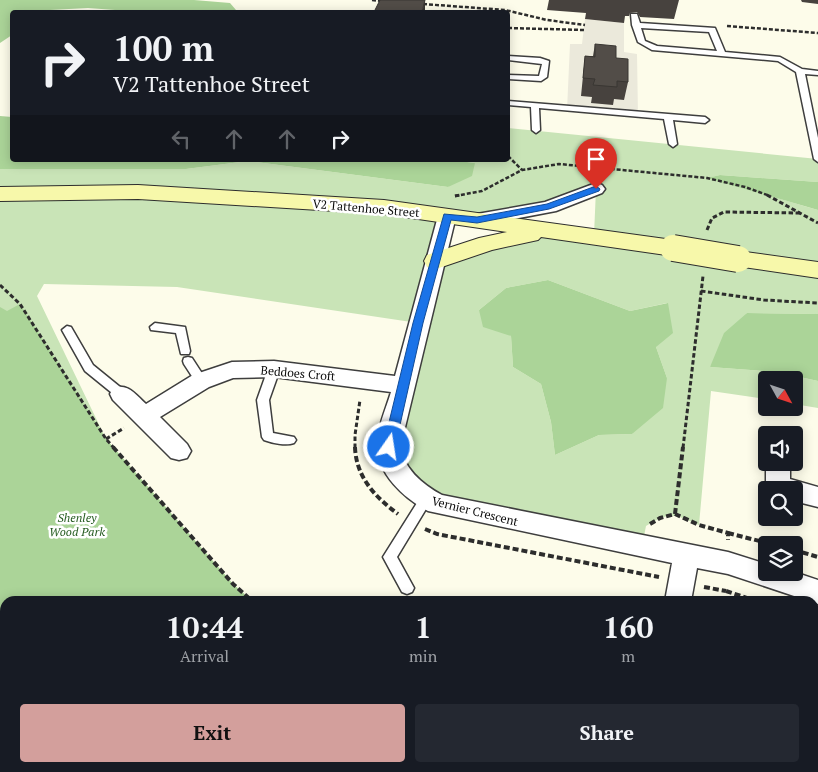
<!DOCTYPE html>
<html lang="en">
<head>
<meta charset="utf-8">
<style>
  :root { --surface:#171b24; --page:#242831; --text:#f1f3f6; --muted:#9ea1a6; --accent:#d39f9c }
  body { margin:0; font-family:"PT Serif",serif; background:var(--page); color:var(--text); height:100vh; display:flex; flex-direction:column; font-size:19px; white-space:nowrap }
  * { box-sizing:border-box; margin:0 }
  p { font-size:16px; color:var(--muted) }
  .icon { flex:none; width:28px; height:28px; fill:none; stroke:currentColor; stroke-width:2; stroke-linecap:round; stroke-linejoin:round }
  .map { position:relative; flex:1; overflow:hidden }
  .details { position:absolute; left:0px; top:596px; width:819px; height:176px; display:flex; flex-direction:column; background:var(--surface); border-radius:15px 15px 0 0; box-shadow:0 2px 12px #0003 }
  .details>* { flex:none }
  .hud { position:absolute; left:10px; top:10px; width:500px; height:152px; border-radius:5px; box-shadow:0 2px 12px #0003; background:#171b24; color:var(--text); overflow:hidden }
  .needle { width:32px; rotate:130deg }
  .fabs { position:absolute; left:758px; top:371px; display:grid; gap:10px }
  .fabs a { display:grid; place-items:center; width:45px; height:45px; border-radius:5px; background:var(--surface); box-shadow:0 2px 12px #0003; font-size:25px }
  .pin { position:absolute; display:grid; place-items:center; width:42px; height:42px; color:#fff; margin:-51px -21px; border-radius:50% 50% 50% 0; rotate:-45deg; box-shadow:0 0 5px #0007 }
  .pin .icon { rotate:45deg }
  .me { position:absolute; width:55px; margin:-28px; rotate:13deg; stroke-linejoin:round; filter:drop-shadow(0 0 4px #0008) }
  .turn { display:flex; align-items:center; gap:18px; height:105px; padding:0 20px; font-size:22px }
  .turn .icon { width:65px; height:65px; stroke-width:2.5 }
  .turn b { display:block; font-size:35px; line-height:42px }
  .lanes { display:flex; align-items:center; height:48px; padding:0 20px; background:#0003; justify-content:center; gap:25px; direction:ltr }
  .lanes .off { opacity:.35 }
  .eta { display:flex; justify-content:space-evenly; align-items:center; height:85px; text-align:center }
  .eta b { font-size:30px; font-weight:700; line-height:35px }
  .cta { display:flex; gap:10px; margin-top:auto; padding:10px 20px }
  .cta a { flex:1; height:58px; border-radius:5px; background:var(--accent); color:#111; font-size:20px; font-weight:700; line-height:58px; text-align:center }
  .cta a+a { background:var(--page); color:var(--text) }
  .map>svg:first-child { display:block }
  .green { fill:#c9e4b7; fill-rule:evenodd }
  .forest { fill:#abd498 }
  .plaza { fill:#ebe9db }
  .lines { fill:none; stroke-linecap:round; stroke-linejoin:round }
  .lane-casing { stroke:#3e3e3e; stroke-width:3 }
  .street-casing { stroke:#3e3e3e; stroke-width:3 }
  .secondary-casing { stroke:#2d2d2d; stroke-width:2 }
  .path-far2 { stroke:#2d2d2d; stroke-width:2.5; stroke-dasharray:4 2; stroke-linecap:butt }
  .path-far1 { stroke:#2d2d2d; stroke-width:3; stroke-dasharray:4.5 2.5; stroke-linecap:butt }
  .path { stroke:#2d2d2d; stroke-width:4; stroke-dasharray:6 3; stroke-linecap:butt }
  .lane { fill:#fff; fill-rule:evenodd }
  .street { fill:#fff; fill-rule:evenodd }
  .secondary { fill:#f7f8aa; fill-rule:evenodd }
  .secondary-bridge-casing { stroke:#2d2d2d; stroke-width:28; stroke-linecap:butt }
  .secondary-bridge { stroke:#f7f8aa; stroke-width:26 }
  .wall { fill:#47423e }
  .shaded-wall { fill:#393632 }
  .building { fill:#524d48; stroke:#393632 }
  .route { fill:#1a73e8; stroke:#114b97 }
  .labels { text-anchor:middle; dominant-baseline:central; stroke-width:5; stroke-linejoin:round; paint-order:stroke }
  .street-label { font-size:12px; fill:#0b0b0b; stroke:#fff }
  .park-label { font-size:12px; font-style:italic; fill:#265c21; stroke:#fff }
</style>
</head>
<body>
<div class="map">
<svg width="818" height="772" viewBox="0 0 818 772">
  <rect width="100%" height="100%" fill="#fdfcea"/>
  <!-- green -->
  <path class="green" d="M508,128l310,31v23l-98,-7 -12,3c37,9 73,22 110,32v104l-71,-1 -37,54 67,5 41,9v27l-24,-4v-24h-28v19l-55,-8 -12,134c-25,-11 -28,-14 -53,1l-4,20 -205,-42 -41,-37 22,-144 -241,-36 -133,-3 -7,12 69,143 127,145 19,17h-247v167h432l5,4h-442v-603h186l62,-8 200,26 27,-24 -24,-3h57zM596,189l-2,46 -40,-5 -118,31 11,-45 30,4zM548,280l82,31 37,-8 -11,44 11,31 -35,56 -33,1 -44,20 -4,-33 -10,-38 -28,-17 -2,-31 -32,-26 27,-22z"/>
  <!-- forest -->
  <g class="forest">
    <polygon points="0,0 194,0 230,3 236,10 257,12 279,10 344,12 142,12 88,8 50,10 47,12 12,12 12,35 0,43"/>
    <polygon points="0,116 12,117 12,160 451,160 475,163 472,176 448,187 248,161 186,169 0,169"/>
    <polygon points="720,175 818,182 818,210 707,178"/>
    <polygon points="548,280 630,311 668,303 673,333 656,347 667,378 663,408 632,434 599,435 555,455 551,422 541,384 513,367 511,336 483,327 479,310 506,288"/>
    <polygon points="20,304 106,439 233,584 252,601 5,601 5,768 437,768 442,772 0,772 0,307 7,311"/>
    <polygon points="747,313 818,314 818,381 777,372 710,367 724,333"/>
  </g>
  <!-- plaza -->
  <polygon class="plaza" points="585,19 624,23 624,52 637,54 638,116 567,110 570,44 582,44"/>
  <g class="lines">
    <!-- lane casing -->
    <g class="lane-casing">
      <g id="lane">
        <path d="M631,14h6l3,9 75,5 10,24 55,5 22,12 16,2v4l-13,-1 13,64v24l-4,-3 -18,-87 -18,-11 -126,-11 -14,-8 -6,-17zM641,28l68,4 8,19 -60,-5 -12,-5z"/>
        <polygon points="508,56 540,58 549,61 547,77 541,81 508,79 508,75 539,76 542,64 508,60"/>
        <polygon points="508,101 705,117 709,120 705,123 673,120 677,144 673,147 669,144 664,119 539,108 540,130 536,133 532,130 531,107 508,105"/>
        <polygon points="155,323 185,327 190,351 189,354 181,354 176,333 151,330 150,327"/>
        <polygon points="67,326 71,327 93,365 125,391 127,394 125,397 117,397 85,371 62,330"/>
        <polygon points="188,357 192,358 205,378 207,381 205,384 197,384 184,364 183,361 184,358"/>
        <path d="M274,365l6,4 -11,31 4,33 21,4 2,3 -2,3c-8,3 -22,0 -30,-3l-2,-3 -5,-37 11,-31z"/>
        <polygon points="426,494 430,495 432,499 397,557 414,588 412,592 407,594 402,592 383,557 422,495"/>
      </g>
    </g>
    <!-- street casing -->
    <g class="street-casing">
      <g id="street">
        <polygon points="596,183 602,185 605,189 602,193 556,211 477,226 470,224 468,220 470,216 477,214 545,202"/>
        <path d="M447,210l7,2 2,4 -55,228c0,23 22,41 41,51l286,57 38,12v8h28l24,8v24l-90,-30 -31,-6 -6,33h-26l7,-38 -244,-52c-23,-12 -51,-37 -51,-66 0,-17 9,-36 14,-53l-117,-15 -41,1 -24,9 -49,30 27,27 4,7 -4,7 -8,2 -8,-2 -58,-58 -3,-6 3,-6c15,-5 22,6 33,16l47,-29 39,-13 42,-1 121,15 43,-160 2,-4z"/>
        <polygon points="766,461 790,462 790,479 818,487 818,507 794,501 794,490 768,490 766,486"/>
        <polygon points="818,653 818,685 814,686 814,654"/>
        <polygon points="814,691 818,692 818,725 814,724"/>
        <polygon points="507,768 540,768 542,772 508,772"/>
      </g>
    </g>
    <!-- secondary casing -->
    <g class="secondary-casing">
      <g id="secondary">
        <polygon points="138,185 384,200 673,240 681,243 685,248 681,253 673,256 541,237 538,240 492,250 436,269 427,267 424,261 427,255 479,238 507,232 384,214 138,199 0,201 0,187"/>
        <polygon points="738,251 818,262 818,278 729,265 726,259 729,253"/>
      </g>
    </g>
    <!-- path-far2 -->
    <g class="path-far2">
      <polyline points="372,0 382,1"/>
      <polyline points="423,4 505,10 547,20 585,25"/>
      <polyline points="727,26 818,33"/>
      <polyline points="508,28 584,30"/>
      <polyline points="508,156 522,170"/>
      <polyline points="455,196 482,191 522,170 559,164 707,178 745,187 770,196"/>
    </g>
    <!-- path-far1 -->
    <g class="path-far1">
      <polyline points="767,195 818,223"/>
      <polyline points="455,196 460,195"/>
      <polyline points="707,230 712,218 724,212 801,213"/>
      <polyline points="0,285 20,304 106,439 114,448"/>
      <polyline points="701,291 764,300 818,303"/>
      <polyline points="106,439 124,428"/>
      <polyline points="355,448 355,435 360,400"/>
      <polyline points="683,448 703,276"/>
    </g>
    <!-- path -->
    <g class="path">
      <polyline points="113,447 233,584 252,601"/>
      <path d="M355,447c1,30 20,50 43,67"/>
      <polyline points="675,514 683,447"/>
      <polyline points="650,524 660,518 675,514 699,525 728,533 728,540"/>
      <polyline points="425,529 437,534 659,577"/>
      <polyline points="728,533 775,545"/>
      <polyline points="794,550 818,557"/>
      <polyline points="704,587 726,591"/>
      <polyline points="726,591 756,601"/>
      <polyline points="814,622 818,624"/>
      <polyline points="437,768 442,772"/>
    </g>
    <!-- lane -->
    <use href="#lane" class="lane"/>
    <!-- street -->
    <use href="#street" class="street"/>
    <!-- secondary -->
    <use href="#secondary" class="secondary"/>
    <!-- secondary-bridge casing -->
    <g class="secondary-bridge-casing">
      <polyline id="secondary-bridge" points="673,248 738,259"/>
    </g>
    <!-- secondary-bridge -->
    <use href="#secondary-bridge" class="secondary-bridge"/>
  </g>
  <!-- wall -->
  <g class="wall">
    <polygon points="549,0 679,0 674,19 640,17 637,12 630,13 629,16 625,16 624,23 585,19 586,13 547,10"/>
    <polygon points="801,0 818,0 818,4 802,2"/>
    <polygon points="595,44 616,58 628,82 624,100 614,99 613,105 591,103 592,97 581,96 585,56 593,56"/>
  </g>
  <!-- shaded-wall -->
  <polygon class="shaded-wall" points="425,0 425,12 422,12"/>
  <!-- building -->
  <g class="building">
    <polygon points="380,0 425,0 422,12 374,12"/>
    <polygon points="595,44 616,46 616,58 628,59 628,82 617,81 617,87 593,85 595,79 583,78 585,56 595,57"/>
  </g>
  <!-- route -->
  <polygon class="route" points="596,186 600,189 599,191 549,209 477,223 451,220 423,323 395,447 393,450 385,450 383,447 413,323 444,214 477,217 531,207 547,204"/>
  <g class="labels">
    <!-- street labels -->
    <g class="street-label">
      <text transform="translate(366 208) rotate(5)">V2 Tattenhoe Street</text>
      <text transform="translate(298 373) rotate(5)">Beddoes Croft</text>
      <text transform="translate(475 511) rotate(14)">Vernier Crescent</text>
    </g>
    <!-- park labels -->
    <g class="park-label">
      <text x="77" y="517">Shenley<tspan x="77" dy="14">Wood Park</tspan></text>
    </g>
  </g>
</svg>
<div class="fabs">
<a><svg class="needle" viewBox="-14 -14 28 28"><path d="M0-13l5 13h-10z" fill="#e53935"/><path d="M0 13l5-13h-10z" fill="#9ea1a6"/></svg></a>
<a><svg class="icon" aria-label="sound" viewBox="0 0 24 24"><path d="M4 9h4l5-4v14l-5-4H4zM17 9q2 3 0 6"/></svg></a>
<a><svg class="icon" aria-label="search" viewBox="0 0 24 24"><circle cx="10" cy="10" r="6"/><path d="M15 15l6 6"/></svg></a>
<a><svg class="icon" aria-label="layers" viewBox="0 0 24 24"><path d="M12 4l9 5-9 5-9-5zM3 14l9 5 9-5"/></svg></a>
</div>
<div class="pin" style="left:596px;top:189px;background:#d93025"><svg class="icon" aria-label="arrive" viewBox="0 0 24 24"><path d="M6 21V4h12l-3 4 3 4H6"/></svg></div>
<svg class="me" style="left:389px;top:447px" viewBox="-20 -20 40 40"><circle r="17" fill="#1a73e8" stroke="#fff" stroke-width="3"/><path d="M0-11L8 9 0 5-8 9z" fill="#fff"/></svg>
<div class="hud">
<div class="turn"><svg class="icon" aria-label="right" viewBox="0 0 24 24"><path d="M7 20v-9h11M14 6l5 5-5 5"/></svg><div><b>100 m</b>V2 Tattenhoe Street</div></div>
<div class="lanes"><svg class="icon off" aria-label="left" viewBox="0 0 24 24"><path d="M17 20v-9H6M10 6l-5 5 5 5"/></svg><svg class="icon off" aria-label="ahead" viewBox="0 0 24 24"><path d="M12 20V5M6 11l6-6 6 6"/></svg><svg class="icon off" aria-label="ahead" viewBox="0 0 24 24"><path d="M12 20V5M6 11l6-6 6 6"/></svg><svg class="icon" aria-label="right" viewBox="0 0 24 24"><path d="M7 20v-9h11M14 6l5 5-5 5"/></svg></div>
</div>
<section class="details">
<div class="eta">
<div><b>10:44</b><p>Arrival</p></div>
<div><b>1</b><p>min</p></div>
<div><b>160</b><p>m</p></div>
</div>
<div class="cta"><a>Exit</a><a>Share</a></div>
</section>
</div>
</body>
</html>
